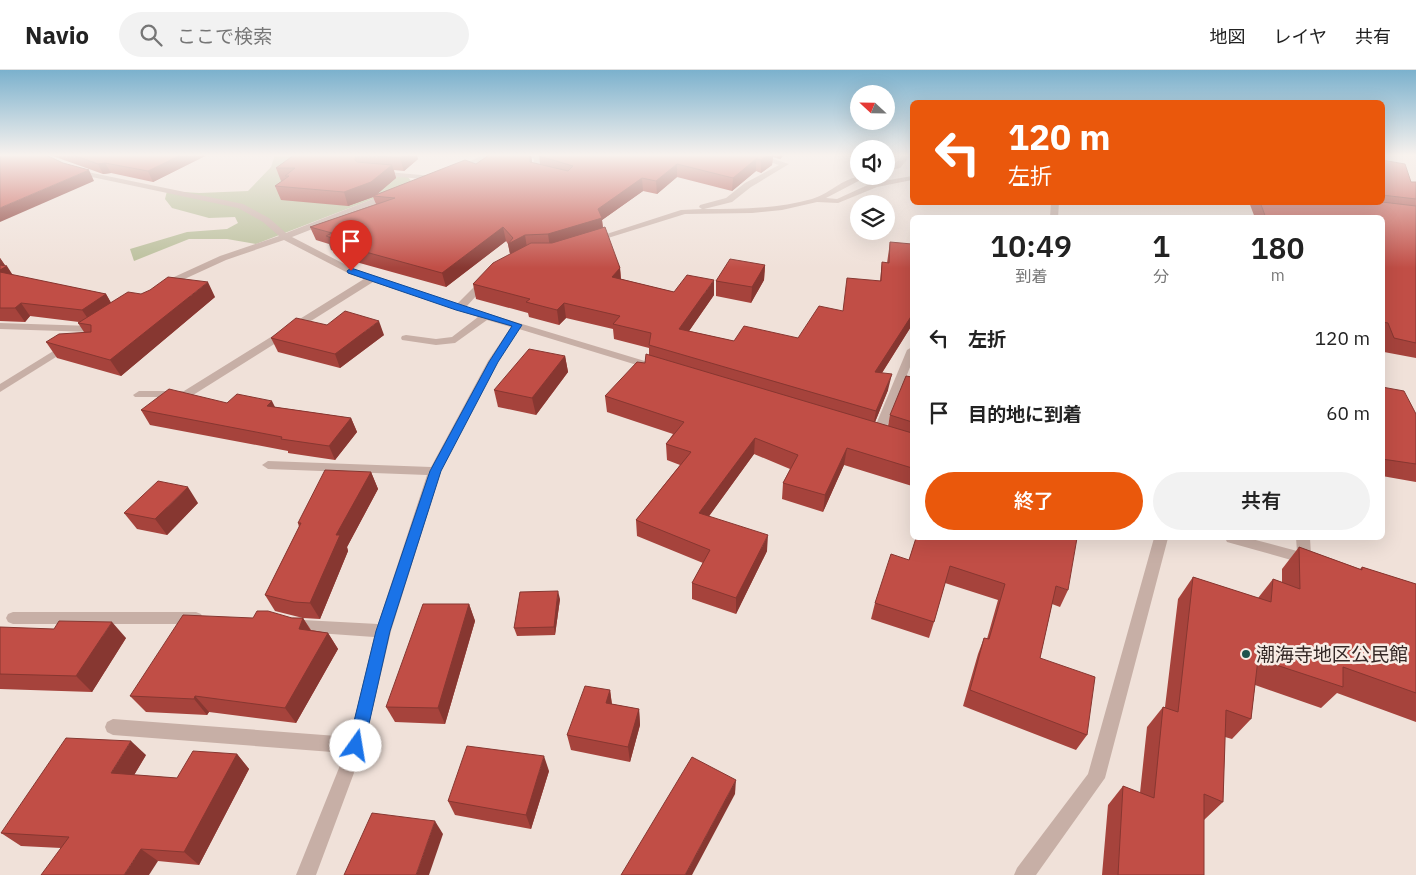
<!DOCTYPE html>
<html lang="ja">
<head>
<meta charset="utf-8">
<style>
  :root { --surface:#fff; --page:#f2f2f2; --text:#222; --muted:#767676; --line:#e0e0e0; --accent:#ea580c }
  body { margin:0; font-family:"IBM Plex Sans","Noto Sans JP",sans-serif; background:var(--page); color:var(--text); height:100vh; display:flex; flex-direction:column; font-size:19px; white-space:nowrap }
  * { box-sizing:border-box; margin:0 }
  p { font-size:16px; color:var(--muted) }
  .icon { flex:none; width:28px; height:28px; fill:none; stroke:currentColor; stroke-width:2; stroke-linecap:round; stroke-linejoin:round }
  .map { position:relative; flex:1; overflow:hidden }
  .panel { position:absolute; left:910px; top:145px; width:475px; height:325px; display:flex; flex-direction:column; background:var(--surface); border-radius:8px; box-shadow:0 5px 20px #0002 }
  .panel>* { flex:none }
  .top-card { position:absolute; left:910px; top:30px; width:475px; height:105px; border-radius:8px; box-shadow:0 5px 20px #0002; background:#ea580c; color:#fff; overflow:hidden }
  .needle { width:32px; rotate:292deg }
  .fabs { position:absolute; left:850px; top:15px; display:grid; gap:10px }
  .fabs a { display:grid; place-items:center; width:45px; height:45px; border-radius:50%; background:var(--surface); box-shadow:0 5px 20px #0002; font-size:25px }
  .pin { position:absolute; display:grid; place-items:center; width:42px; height:42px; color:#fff; margin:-51px -21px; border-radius:50% 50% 50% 0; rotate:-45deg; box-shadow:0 0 5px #0007 }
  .pin .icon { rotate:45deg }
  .me { position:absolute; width:55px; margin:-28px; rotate:13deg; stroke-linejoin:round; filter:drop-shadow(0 0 4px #0008) }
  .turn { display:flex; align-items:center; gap:18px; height:105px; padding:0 15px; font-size:22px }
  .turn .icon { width:65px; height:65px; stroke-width:2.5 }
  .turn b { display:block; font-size:35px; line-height:42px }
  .eta { display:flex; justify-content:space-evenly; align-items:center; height:85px; text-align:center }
  .eta b { font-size:30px; font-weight:600; line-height:35px }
  .button { display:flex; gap:10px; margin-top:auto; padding:10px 15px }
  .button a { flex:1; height:58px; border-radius:30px; background:var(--accent); color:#fff; font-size:20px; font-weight:600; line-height:58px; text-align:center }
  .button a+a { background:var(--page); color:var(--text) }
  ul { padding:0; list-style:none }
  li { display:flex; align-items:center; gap:15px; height:75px; padding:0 15px }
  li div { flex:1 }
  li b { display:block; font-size:19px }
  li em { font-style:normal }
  header { display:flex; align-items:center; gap:30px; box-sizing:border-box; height:70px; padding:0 25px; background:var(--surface); border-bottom:1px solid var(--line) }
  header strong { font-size:24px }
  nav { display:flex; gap:28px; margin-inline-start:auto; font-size:18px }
  .search { width:350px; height:45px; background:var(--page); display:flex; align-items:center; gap:12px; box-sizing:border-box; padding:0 18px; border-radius:28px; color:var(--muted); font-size:19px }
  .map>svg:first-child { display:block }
  .green { fill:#b9be9a }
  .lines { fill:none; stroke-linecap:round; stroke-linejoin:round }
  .minor { fill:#c7afa6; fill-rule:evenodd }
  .wall { fill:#a6433c }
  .shaded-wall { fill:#873731 }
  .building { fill:#c14e46; stroke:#873731 }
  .route { fill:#1a73e8; stroke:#114b97 }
  .poi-dot { fill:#1e534d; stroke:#f8ece5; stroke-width:2 }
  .labels { text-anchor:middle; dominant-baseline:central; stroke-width:5; stroke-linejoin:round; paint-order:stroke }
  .near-poi-label { font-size:19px; fill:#342826; stroke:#f8ece5; text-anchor:start }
</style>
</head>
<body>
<header>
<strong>Navio</strong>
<div class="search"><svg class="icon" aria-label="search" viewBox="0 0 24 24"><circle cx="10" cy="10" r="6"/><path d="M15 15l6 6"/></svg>ここで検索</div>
<nav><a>地図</a><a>レイヤ</a><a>共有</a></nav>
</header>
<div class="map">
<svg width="1416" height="805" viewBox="0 0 1416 805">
  <rect width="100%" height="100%" fill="#f0e1d9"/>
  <!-- green -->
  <polygon class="green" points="275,85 328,85 382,105 408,107 411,111 391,122 256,174 227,169 189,169 134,191 130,179 187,162 227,159 238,153 235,147 209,148 172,138 165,129 167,121 199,123 248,121 271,97"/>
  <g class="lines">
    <!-- minor -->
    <g class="minor">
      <polygon points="484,85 494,85 459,101 452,99"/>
      <polygon points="527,85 541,86 539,100 547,101 547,105 532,103 534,89"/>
      <path d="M748,85h13l28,9 -38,23 -19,15 -28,7c36,0 73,0 108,-10 22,-7 30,-23 56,-23l-42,22 11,1 35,-16 40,-7v4l-35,7 -39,16 -21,-1 -35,8 -30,3 -67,1 -90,28 -7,-2 93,-30 21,-1 -3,-2 1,-2 26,-7 19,-15 34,-18z"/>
      <polygon points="904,85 911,85 900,98 886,101 886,97 894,94"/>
      <polygon points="73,99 243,134 269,148 286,163 388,123 394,123 394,127 292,167 354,199 457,234 482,209 488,209 488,213 466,237 658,295 659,297 654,300 650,299 519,259 498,291 441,401 391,561 364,676 316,805 296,805 345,683 113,665 107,662 105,657 107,652 113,649 350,667 374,567 303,562 288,557 286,553 288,549 293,547 303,550 378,554 427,405 268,399 262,395 268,391 431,397 488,291 511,257 487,250 455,273 436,275 402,270 401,268 402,266 406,265 436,269 452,267 478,247 373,212 190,327 135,327 133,325 139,321 184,321 364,209 348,203 284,170 226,190 167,217 161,217 161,213 220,186 279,166 263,152 238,138 73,103"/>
      <polygon points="376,101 433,106 437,108 433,110 379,105 376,105"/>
      <polygon points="1051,132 1059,132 1058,148 1050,148"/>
      <polygon points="0,253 92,256 97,259 92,262 0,259"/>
      <polygon points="68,272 72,273 73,275 72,277 0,322 0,314"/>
      <polygon points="912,277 912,292 884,364 878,368 874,367 872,364 907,280"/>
      <polygon points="1154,468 1168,468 1105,708 1036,805 1014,805 1017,798 1088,704"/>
      <polygon points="1225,468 1248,468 1297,481 1296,468 1310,468 1311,485 1316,490 1314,494 1309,495 1227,472"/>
      <polygon points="13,542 196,542 201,544 203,548 201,552 196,554 13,554 8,552 6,548 8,544"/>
    </g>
  </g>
  <!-- wall -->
  <g class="wall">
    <polygon points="50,85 207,85 153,112 111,103 103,104"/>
    <polygon points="294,85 417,85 418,89 404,101 394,100 396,108 377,124 476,94 489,85 531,85 532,93 540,95 539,85 784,85 780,89 773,87 772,95 761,103 756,101 732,121 677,107 657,124 643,121 602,150 603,157 620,198 621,209 674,222 714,225 689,261 734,271 798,268 843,241 880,211 882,192 887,193 890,172 912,255 882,303 888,320 875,352 888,356 890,345 912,307 912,416 844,395 823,442 782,429 783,413 790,399 754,384 709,446 767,481 736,544 692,529 692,513 703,493 637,466 636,450 680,395 667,390 666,374 673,364 607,342 605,326 645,293 649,285 649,278 614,269 613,259 566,248 559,255 529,247 528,243 476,229 473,214 510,184 508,174 506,171 446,217 338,187 337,182 331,180 329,174 316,170 310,157 376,134 373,127 348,136 281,130 275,116 282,111 281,111 276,98"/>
    <polygon points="1382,90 1411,112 1416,112 1416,288 1384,282 1382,277 1382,148 1255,148 1249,132 1382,132"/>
    <polygon points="0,188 12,205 106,224 111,233 141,224 215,227 121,306 57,288 46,272 84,262 78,253 79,252 30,246 25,252 0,251"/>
    <polygon points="765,195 764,210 751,233 716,226 716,211"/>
    <polygon points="327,255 384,265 340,298 278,282 271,268"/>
    <polygon points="565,286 568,302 536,345 498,337 494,320"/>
    <polygon points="1382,317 1416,344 1416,412 1382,406"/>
    <polygon points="227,333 275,337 351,348 357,362 335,390 288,383 288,381 150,355 141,340"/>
    <polygon points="371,402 378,419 347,477 348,481 320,549 303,548 275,541 265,525 299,457 298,453"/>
    <polygon points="198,433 167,465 137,459 124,443"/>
    <polygon points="916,468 1068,520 1060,537 1052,534 1040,588 1087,665 1076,680 963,636 978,584 984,568 987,569 998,530 945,513 934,552 929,568 871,549 875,533 909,490"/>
    <polygon points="1299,477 1360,499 1362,497 1416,514 1416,652 1337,623 1321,638 1255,615 1251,649 1232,669 1225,667 1223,732 1204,750 1204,805 1102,805 1108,735 1123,716 1140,723 1147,657 1163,637 1165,637 1178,529 1193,507 1258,528 1273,509 1282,512 1282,499"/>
    <polygon points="560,529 555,565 517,566 514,558"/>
    <polygon points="469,534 475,551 445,654 395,652 386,637"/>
    <polygon points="253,548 303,548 311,560 328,563 338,579 296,653 209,642 207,645 146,642 130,626"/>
    <polygon points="0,557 126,568 92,622 0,619"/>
    <polygon points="610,620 612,634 639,639 640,655 630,692 571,680 567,665"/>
    <polygon points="237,684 249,699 199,795 158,791 61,778 21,776 1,763 146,685 134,705 177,708"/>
    <polygon points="549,701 531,759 455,745 448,731"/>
  </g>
  <!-- shaded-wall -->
  <g class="shaded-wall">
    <polygon points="181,85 207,85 153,112 148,101"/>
    <polygon points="403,85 417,85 418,89 404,101 400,88"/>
    <polygon points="530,85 531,85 532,90 532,105 530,92"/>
    <polygon points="768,85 773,85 772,95 761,103 761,90"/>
    <polygon points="780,85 784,85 780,89"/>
    <polygon points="756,89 756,101 732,121 733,108"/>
    <polygon points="105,93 111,103 103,104 98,94"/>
    <polygon points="677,94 677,107 657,124 656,111"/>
    <polygon points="392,95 396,108 375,126 373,126 373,127 348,136 344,122"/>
    <polygon points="89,100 94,111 0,152 0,138"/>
    <polygon points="642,108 643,121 602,150 603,162 550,178 548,164 598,139"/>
    <polygon points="503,157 506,171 446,217 442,203"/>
    <polygon points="525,165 527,178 511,188 508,174"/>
    <polygon points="0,188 6,197 7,196 16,210 0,205"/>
    <polygon points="765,195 764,210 751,233 752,217"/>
    <polygon points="620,198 621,212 612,207"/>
    <polygon points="714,210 714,225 680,274 679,259"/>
    <polygon points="208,212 215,227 121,306 110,290"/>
    <polygon points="106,224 114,238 91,253 82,240"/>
    <polygon points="21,233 30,246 25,252 15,238"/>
    <polygon points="564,233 566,248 559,255 557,240"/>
    <polygon points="912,245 912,255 873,317 875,302"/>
    <polygon points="379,251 384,265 340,298 335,284"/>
    <polygon points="565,286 568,302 536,345 532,328"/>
    <polygon points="892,304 888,320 873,357 876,341"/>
    <polygon points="272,331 279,345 267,336"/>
    <polygon points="351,348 357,362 335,390 329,376"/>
    <polygon points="755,368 754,384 699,460 699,443"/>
    <polygon points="847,378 844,395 823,442 825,425"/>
    <polygon points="371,402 378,419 347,477 348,481 320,549 310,533 336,465"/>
    <polygon points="188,417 198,433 167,465 155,449"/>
    <polygon points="768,465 767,481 736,544 736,528"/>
    <polygon points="558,521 560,529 555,565 554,557"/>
    <polygon points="469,534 475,551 445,654 438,638"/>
    <polygon points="303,548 313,565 299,559"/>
    <polygon points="112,552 126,568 92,622 76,606"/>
    <polygon points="328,563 338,579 296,653 285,638"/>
    <polygon points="610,620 612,636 606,633"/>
    <polygon points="195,626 209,642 207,645 194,629"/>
    <polygon points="639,639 640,655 630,692 628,677"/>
    <polygon points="131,671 146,685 127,717 111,703"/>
    <polygon points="237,684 249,699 199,795 184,782"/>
    <polygon points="544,686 549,701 531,759 526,745"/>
    <polygon points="736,710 735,724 692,805 685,805"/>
    <polygon points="435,751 443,764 429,805 416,805"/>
    <polygon points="141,779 158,791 149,805 124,805"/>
  </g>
  <!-- building -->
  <g class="building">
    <polygon points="0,85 46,85 63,93 89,100 0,138"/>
    <polygon points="73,85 181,85 148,101 105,93 98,94"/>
    <polygon points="294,85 356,85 355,90 357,92 392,95 371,112 344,122 275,116 289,106 285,106 295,98 276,98"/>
    <polygon points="367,85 403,85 400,88"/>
    <polygon points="489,85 530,85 530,92 568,101 573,96 539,86 539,85 768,85 761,90 756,89 733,108 677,94 656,111 642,108 598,139 602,148 548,164 525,165 508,174 513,168 503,157 442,203 333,173 338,170 326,166 332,163 310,157 395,128 373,126 465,90 476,94"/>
    <polygon points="1382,90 1405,94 1411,112 1416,112 1416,129 1382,125"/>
    <polygon points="1260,132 1382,132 1416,136 1416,273 1394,268 1388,253 1382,252 1382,148 1266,148"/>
    <polygon points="605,157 620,198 612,207 674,222 687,205 714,210 679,259 734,271 744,256 798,268 819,236 843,241 847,208 881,211 882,192 889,193 890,172 912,174 912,245 875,302 892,304 876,341 649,275 651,263 613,254 620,246 564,233 557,240 526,232 530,229 473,214 493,193 531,173 552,173"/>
    <polygon points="730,189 765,195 752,217 716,211"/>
    <polygon points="0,195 7,196 0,200"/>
    <polygon points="0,202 106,224 82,240 21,233 15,238 0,238"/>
    <polygon points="168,207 208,212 110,290 46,272 59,264 91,262 91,255 78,253 128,222 141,224 150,220"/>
    <polygon points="345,241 379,251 335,284 271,268 296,248 327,255"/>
    <polygon points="529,279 565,286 532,328 494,320"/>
    <polygon points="646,284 912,363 912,398 847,378 825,425 783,413 798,385 755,368 699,443 768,465 736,528 692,513 710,480 636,450 691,382 666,374 684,352 605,326 637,292 645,293"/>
    <polygon points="906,306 912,307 912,352 890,345"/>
    <polygon points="1382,317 1404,321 1416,344 1416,394 1382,389"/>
    <polygon points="169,319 227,333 237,324 272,331 267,336 351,348 329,376 281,369 282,367 141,340"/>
    <polygon points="325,400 371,402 336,465 340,465 310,533 294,532 265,525 301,453 298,453"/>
    <polygon points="158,411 188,417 155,449 124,443"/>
    <polygon points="916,468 1077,468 1068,520 1056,516 1040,588 1095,607 1087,665 970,620 984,568 989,569 1005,514 950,496 934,552 875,533 891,484 909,490"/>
    <polygon points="1299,477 1362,500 1362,497 1416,514 1416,623 1343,597 1343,617 1258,589 1251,649 1226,640 1223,732 1204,724 1204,805 1118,805 1123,716 1154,728 1163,637 1178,642 1193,507 1271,532 1273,509 1300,519"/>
    <polygon points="558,521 554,557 514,558 520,522"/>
    <polygon points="423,534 469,534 438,638 386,637"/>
    <polygon points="257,541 268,541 292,548 303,548 299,559 328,563 285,638 195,626 194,629 130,626 183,545 253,548"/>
    <polygon points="59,551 112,552 76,606 0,604 0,557 54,559"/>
    <polygon points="585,616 610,620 606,633 639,639 628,677 567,665"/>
    <polygon points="66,668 131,671 111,703 177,708 193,681 237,684 184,782 141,779 124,805 41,805 69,767 1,763"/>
    <polygon points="467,676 544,686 526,745 448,731"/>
    <polygon points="692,687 736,710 685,805 621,805"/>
    <polygon points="372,743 435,751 416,805 344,805"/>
  </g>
  <!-- sky -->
  <linearGradient id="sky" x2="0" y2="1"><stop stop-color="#7bb1cd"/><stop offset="0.43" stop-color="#f8f2ee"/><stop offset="1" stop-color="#f8f2ee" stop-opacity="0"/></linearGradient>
  <rect width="1416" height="198" fill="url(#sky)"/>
  <!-- route -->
  <polygon class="route" points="351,198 522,255 498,292 441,401 390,561 364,676 361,682 356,684 350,682 348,676 376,561 430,401 489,292 512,256 456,240 348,203 347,201"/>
  <!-- markers -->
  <circle class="poi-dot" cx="1246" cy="584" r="5"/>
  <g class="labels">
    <!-- near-poi labels -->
    <g class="near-poi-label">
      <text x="1256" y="584">潮海寺地区公民館</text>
    </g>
  </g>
</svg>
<div class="fabs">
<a><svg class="needle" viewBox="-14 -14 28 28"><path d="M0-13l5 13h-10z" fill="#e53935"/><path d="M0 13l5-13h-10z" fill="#767676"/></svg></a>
<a><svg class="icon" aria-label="sound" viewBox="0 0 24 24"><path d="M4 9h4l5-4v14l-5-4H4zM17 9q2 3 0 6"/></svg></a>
<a><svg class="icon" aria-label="layers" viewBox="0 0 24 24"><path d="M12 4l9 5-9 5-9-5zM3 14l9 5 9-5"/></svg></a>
</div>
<div class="pin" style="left:351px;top:201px;background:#d93025"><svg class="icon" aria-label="arrive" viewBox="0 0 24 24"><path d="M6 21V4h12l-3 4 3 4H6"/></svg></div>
<svg class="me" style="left:356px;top:676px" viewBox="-20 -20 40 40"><circle r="19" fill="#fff"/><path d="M0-13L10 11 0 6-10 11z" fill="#1a73e8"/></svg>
<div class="top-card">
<div class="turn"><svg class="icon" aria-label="left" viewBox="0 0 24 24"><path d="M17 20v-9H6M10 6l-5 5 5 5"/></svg><div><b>120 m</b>左折</div></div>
</div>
<section class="panel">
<div class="eta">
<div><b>10:49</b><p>到着</p></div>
<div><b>1</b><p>分</p></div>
<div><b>180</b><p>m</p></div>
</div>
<ul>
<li><svg class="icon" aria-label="left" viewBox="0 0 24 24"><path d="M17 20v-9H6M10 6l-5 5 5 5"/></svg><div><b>左折</b></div><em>120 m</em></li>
<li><svg class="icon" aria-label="arrive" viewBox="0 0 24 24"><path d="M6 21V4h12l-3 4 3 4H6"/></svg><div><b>目的地に到着</b></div><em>60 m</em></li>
</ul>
<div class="button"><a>終了</a><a>共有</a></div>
</section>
</div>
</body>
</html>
